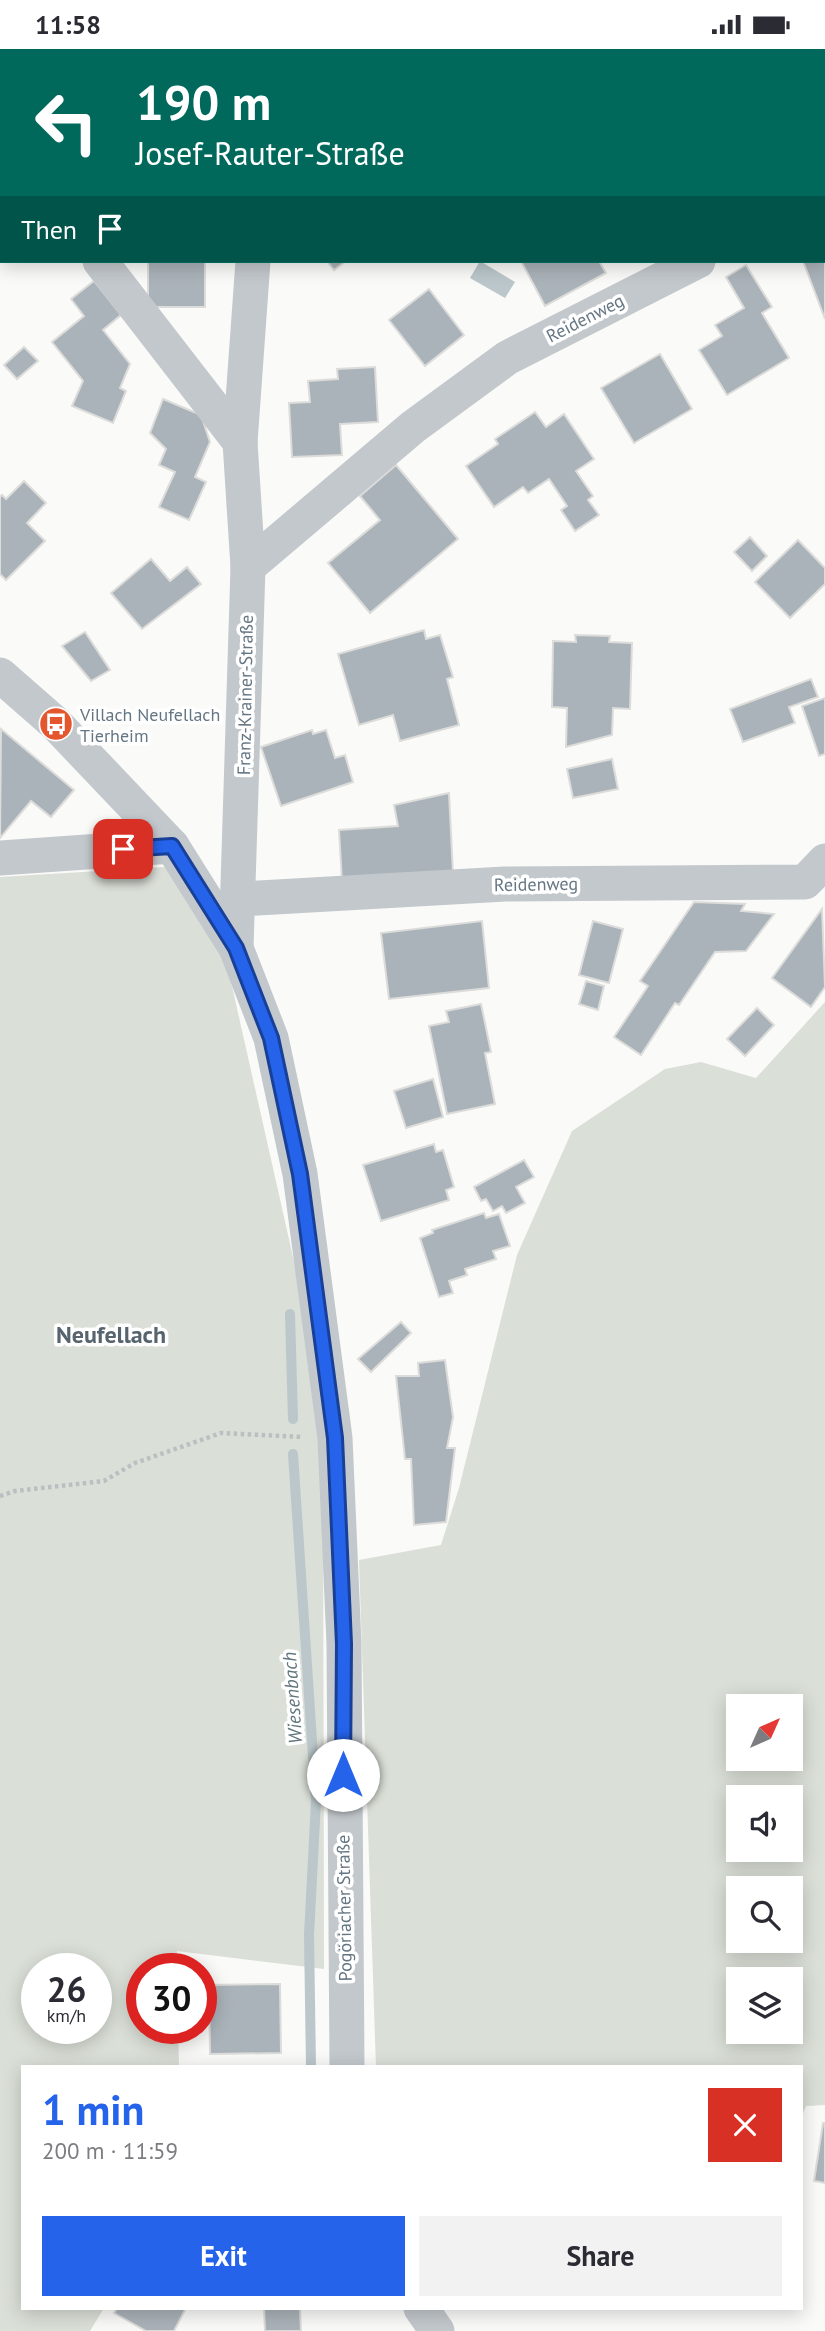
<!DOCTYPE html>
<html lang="en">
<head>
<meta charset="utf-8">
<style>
  :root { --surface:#fff; --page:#f2f2f3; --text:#2b2b33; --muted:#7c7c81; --accent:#2563eb }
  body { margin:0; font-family:"PT Sans",sans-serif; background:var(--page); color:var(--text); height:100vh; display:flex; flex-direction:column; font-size:26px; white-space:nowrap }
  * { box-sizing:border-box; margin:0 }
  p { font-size:23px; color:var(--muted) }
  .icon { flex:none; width:38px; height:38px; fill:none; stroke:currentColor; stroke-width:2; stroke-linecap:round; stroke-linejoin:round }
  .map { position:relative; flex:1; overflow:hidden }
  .side { position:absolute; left:21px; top:2016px; width:782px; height:245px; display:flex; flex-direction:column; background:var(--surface); border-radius:0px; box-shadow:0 4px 18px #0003 }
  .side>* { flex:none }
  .hud { position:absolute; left:0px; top:0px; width:826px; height:214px; box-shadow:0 4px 18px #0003; background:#00695c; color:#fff; overflow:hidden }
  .needle { width:46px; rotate:45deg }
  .controls { position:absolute; left:726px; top:1645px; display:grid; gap:14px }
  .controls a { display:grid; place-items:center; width:77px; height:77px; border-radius:0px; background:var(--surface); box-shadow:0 4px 18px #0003; font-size:35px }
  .speed { position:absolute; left:21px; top:1904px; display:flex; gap:14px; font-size:35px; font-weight:700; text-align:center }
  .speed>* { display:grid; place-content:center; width:91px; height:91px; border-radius:50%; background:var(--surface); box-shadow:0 4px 18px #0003; line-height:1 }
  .speed small { font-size:18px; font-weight:400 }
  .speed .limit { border:10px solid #d22; background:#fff; color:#111 }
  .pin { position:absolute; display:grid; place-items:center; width:60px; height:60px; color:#fff; margin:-30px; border-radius:14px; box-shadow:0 4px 10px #0006 }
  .me { position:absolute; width:77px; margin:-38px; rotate:0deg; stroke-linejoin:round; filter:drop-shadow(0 0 5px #0008) }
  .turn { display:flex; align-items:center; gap:24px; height:147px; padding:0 21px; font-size:32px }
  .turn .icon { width:91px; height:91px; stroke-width:2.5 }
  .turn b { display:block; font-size:49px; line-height:60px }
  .then { display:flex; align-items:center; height:66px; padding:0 21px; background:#0003; gap:14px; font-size:26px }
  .round { display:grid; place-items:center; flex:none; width:74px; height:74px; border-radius:0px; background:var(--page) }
  .summary { display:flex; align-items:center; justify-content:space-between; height:119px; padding:0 21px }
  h1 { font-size:42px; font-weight:600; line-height:52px; color:var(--accent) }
  .button { display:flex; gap:14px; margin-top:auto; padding:14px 21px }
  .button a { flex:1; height:80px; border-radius:0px; background:var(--accent); color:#fff; font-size:28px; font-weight:600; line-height:80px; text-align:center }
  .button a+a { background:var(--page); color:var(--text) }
  .status { display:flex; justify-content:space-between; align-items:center; height:49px; padding:0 35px; background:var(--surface); direction:ltr }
  .status svg { height:19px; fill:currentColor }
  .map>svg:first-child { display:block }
  .green { fill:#dadfd7; fill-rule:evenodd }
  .water { fill:#bbc7cb }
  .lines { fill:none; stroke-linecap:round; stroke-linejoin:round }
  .stream { stroke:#bbc7cb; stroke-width:10 }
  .building { fill:#aab3b9; stroke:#dcdcda; stroke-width:2 }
  .path { stroke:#bbbfc2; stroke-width:4.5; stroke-dasharray:3.5 3.5; stroke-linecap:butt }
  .street { stroke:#c3c8cc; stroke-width:35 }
  .route-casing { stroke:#184099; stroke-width:18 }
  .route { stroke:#2563eb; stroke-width:12 }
  .labels { text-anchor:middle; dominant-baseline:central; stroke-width:7; stroke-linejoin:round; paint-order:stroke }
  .street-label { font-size:18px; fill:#657683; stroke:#fff }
  .poi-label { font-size:18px; fill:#657683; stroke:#fff; text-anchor:start }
  .water-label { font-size:19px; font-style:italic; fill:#60757c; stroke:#fff }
  .district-label { font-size:24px; font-weight:bold; fill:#57646e; stroke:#fff }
</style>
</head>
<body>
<div class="status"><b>11:58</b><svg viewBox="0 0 49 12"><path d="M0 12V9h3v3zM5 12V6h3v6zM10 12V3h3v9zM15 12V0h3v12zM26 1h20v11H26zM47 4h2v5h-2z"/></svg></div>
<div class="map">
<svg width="825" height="2282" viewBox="0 0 825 2282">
  <rect width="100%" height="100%" fill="#fafaf8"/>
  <!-- green -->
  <g class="green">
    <path d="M165,818l53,57 93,413 12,117 1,515 -147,-18v18h-35v59h36l1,39h-156v241h81l-14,23h-90v-1454zM37,1920h59v59h-59z"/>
    <path d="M825,953v1103l-19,1 -4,10v-49h-426l-17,-507 82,-15 18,-57 58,-233 55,-124 93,-62 36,-7 55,16zM738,1657h53v53h-53zM738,1748h53v53h-53zM738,1839h53v53h-53zM738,1930h53v53h-53z"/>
  </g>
  <!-- water -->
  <polygon class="water" points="480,212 515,233 505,249 470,229"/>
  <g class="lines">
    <!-- stream -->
    <g class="stream">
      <polyline points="290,1265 293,1370"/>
      <polyline points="293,1405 316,1752 309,1886 311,2018"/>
    </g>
  </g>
  <!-- building -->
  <g class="building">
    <polygon points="356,0 407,0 408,2 353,2"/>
    <polygon points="601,0 665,0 666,2 600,2"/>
    <polygon points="825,201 825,270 803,212 824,212"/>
    <rect x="148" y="212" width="57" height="46"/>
    <polygon points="327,212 346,212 334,221"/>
    <polygon points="521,212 599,212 606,224 545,257"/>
    <polygon points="746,216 772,258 762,264 789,309 727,346 699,301 722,287 715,276 744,259 726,228"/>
    <polygon points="94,232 121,266 103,281 130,315 120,339 126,342 113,374 72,357 83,332 52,293 84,267 71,250"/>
    <polygon points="429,240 464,286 425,317 389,271"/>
    <polygon points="24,298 38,312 17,330 4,316"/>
    <polygon points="660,305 692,360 634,394 601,339"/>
    <polygon points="375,318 378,373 340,375 342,406 292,408 289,354 310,353 308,332 338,330 337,320"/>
    <polygon points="163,350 201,366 210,393 195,428 206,433 189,471 159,458 175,423 159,416 166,400 150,384"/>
    <polygon points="535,363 546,378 564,365 594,410 576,422 593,447 588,451 599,466 575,482 561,461 567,457 549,430 528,444 523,438 494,458 466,417 498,395 495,390"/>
    <polygon points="396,416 458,490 370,564 328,514 380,471 360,447"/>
    <polygon points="24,432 46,454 27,474 45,492 6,531 0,525 0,448 2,446 6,450"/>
    <polygon points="750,488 767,507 752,522 734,503"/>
    <polygon points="798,491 825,519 825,535 790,569 755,533"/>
    <polygon points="151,510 170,532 187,518 201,535 142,580 111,544"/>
    <polygon points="424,581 426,590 440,586 453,628 447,630 459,676 400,692 393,666 359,676 338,605"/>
    <polygon points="85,583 110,621 91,632 62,597"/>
    <polygon points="575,586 610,587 609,593 632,594 630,660 613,659 612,686 566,698 567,659 552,658 553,592 576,593"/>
    <polygon points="811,630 818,648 789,658 795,674 743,693 730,660"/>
    <polygon points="825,649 825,705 819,707 802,657"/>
    <polygon points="1,680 74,741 51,768 31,752 0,789"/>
    <polygon points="312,681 313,685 326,681 335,709 345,706 353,733 281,757 261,698"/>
    <polygon points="612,710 618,740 573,749 567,720"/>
    <polygon points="449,744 453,824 342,833 339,781 398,777 394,756"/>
    <polygon points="694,853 745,855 741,862 774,865 746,902 715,903 679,956 675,954 641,1006 614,988 648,937 640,932"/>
    <polygon points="822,860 825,938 811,958 772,929"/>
    <polygon points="482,872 489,939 389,950 381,884"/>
    <polygon points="593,872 623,880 609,934 579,926"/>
    <polygon points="586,932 604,937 598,961 579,955"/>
    <polygon points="481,955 491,1003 485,1004 495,1055 447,1065 429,977 449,973 446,962"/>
    <polygon points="757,959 774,976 745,1007 727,990"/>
    <polygon points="433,1030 443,1068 406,1079 394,1042"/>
    <polygon points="434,1095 436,1103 443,1101 454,1138 446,1141 449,1151 381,1172 363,1116"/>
    <polygon points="524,1111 534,1128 516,1138 525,1154 506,1164 502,1157 493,1162 486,1150 481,1152 474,1138"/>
    <polygon points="484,1164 486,1169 499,1165 510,1197 493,1202 496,1210 465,1220 467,1226 449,1232 453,1244 439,1248 420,1189 433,1184 432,1181"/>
    <polygon points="401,1273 411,1284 371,1323 358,1310"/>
    <polygon points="445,1311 453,1368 447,1399 455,1399 446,1473 414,1476 411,1410 405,1410 396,1327 419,1327 418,1314"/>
    <polygon points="280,1935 281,2004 210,2005 209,1936"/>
    <polygon points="823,2074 825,2074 825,2134 814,2132"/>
    <polygon points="117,2259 186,2259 174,2282 146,2282 114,2264"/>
    <polygon points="264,2259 300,2259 301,2282 265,2282"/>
  </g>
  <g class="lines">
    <!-- path -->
    <polyline class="path" points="0,1447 15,1442 104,1432 135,1414 221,1384 303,1388"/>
    <!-- street -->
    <g class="street">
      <polyline points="229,0 229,2"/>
      <polyline points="492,0 493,2"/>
      <polyline points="0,83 2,86"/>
      <polyline points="824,152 825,152"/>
      <polyline points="100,212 240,393"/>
      <polyline points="248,518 413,378 507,309 698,212"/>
      <polyline points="0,626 56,675 172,797 236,899 271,989 300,1125 335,1389 344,1595 347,2018"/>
      <polyline points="0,809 172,797"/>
      <polyline points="239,850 505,835 805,833 825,812"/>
      <polyline points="236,899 248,518 240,393 253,212"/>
      <polyline points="421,2259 437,2282"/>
    </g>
  </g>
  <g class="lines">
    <!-- route casing -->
    <g class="route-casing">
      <polyline id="route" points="123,800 172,797 236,899 262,966 271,989 300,1125 335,1389 344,1595 343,1726"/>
    </g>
    <!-- route -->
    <use href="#route" class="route"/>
  </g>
  <!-- icons -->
  <defs>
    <g id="bus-disc" transform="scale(1.75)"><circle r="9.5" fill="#e4572e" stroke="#fff"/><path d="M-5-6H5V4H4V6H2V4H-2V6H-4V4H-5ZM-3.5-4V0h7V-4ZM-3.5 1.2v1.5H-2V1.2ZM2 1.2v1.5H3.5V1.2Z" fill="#fff"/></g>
  </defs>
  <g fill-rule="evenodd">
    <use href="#bus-disc" x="56" y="675"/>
  </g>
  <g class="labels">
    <!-- street labels -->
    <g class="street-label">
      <text transform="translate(585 269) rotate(-27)">Reidenweg</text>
      <text transform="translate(245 646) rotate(-89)">Franz-Krainer-Straße</text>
      <text transform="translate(536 835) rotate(-1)">Reidenweg</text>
      <text transform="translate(344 1859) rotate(-91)">Pogöriacher Straße</text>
    </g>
    <!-- poi labels -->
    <g class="poi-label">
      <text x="80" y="665">Villach Neufellach<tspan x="80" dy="21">Tierheim</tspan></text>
    </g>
    <!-- water labels -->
    <g class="water-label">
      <text transform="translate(292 1649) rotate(-94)">Wiesenbach</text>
    </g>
    <!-- district labels -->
    <g class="district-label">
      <text x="111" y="1285">Neufellach</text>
    </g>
  </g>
</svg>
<div class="controls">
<a><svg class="needle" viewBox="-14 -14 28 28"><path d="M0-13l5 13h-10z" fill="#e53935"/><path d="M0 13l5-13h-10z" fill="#7c7c81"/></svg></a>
<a><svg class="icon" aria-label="sound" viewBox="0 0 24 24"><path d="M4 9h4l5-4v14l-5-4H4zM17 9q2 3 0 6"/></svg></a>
<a><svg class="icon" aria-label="search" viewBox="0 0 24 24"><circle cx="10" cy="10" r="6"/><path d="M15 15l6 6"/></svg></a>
<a><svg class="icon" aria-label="layers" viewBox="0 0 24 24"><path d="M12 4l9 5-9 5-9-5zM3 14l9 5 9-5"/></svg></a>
</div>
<div class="speed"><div>26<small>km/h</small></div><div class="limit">30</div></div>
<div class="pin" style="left:123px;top:800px;background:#d93025"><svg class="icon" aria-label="arrive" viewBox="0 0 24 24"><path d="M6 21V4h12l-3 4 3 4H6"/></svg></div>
<svg class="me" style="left:343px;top:1726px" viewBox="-20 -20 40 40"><circle r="19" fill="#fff"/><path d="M0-13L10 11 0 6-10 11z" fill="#2563eb"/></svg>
<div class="hud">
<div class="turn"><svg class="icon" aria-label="left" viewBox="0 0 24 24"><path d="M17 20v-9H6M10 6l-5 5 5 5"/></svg><div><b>190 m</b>Josef-Rauter-Straße</div></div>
<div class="then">Then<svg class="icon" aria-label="arrive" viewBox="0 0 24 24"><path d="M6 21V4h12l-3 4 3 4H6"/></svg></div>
</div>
<section class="side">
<div class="summary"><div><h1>1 min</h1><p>200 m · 11:59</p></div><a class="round" style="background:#d93025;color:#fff"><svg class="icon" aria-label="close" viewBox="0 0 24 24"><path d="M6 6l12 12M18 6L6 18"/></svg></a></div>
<div class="button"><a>Exit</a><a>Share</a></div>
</section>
</div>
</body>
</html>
